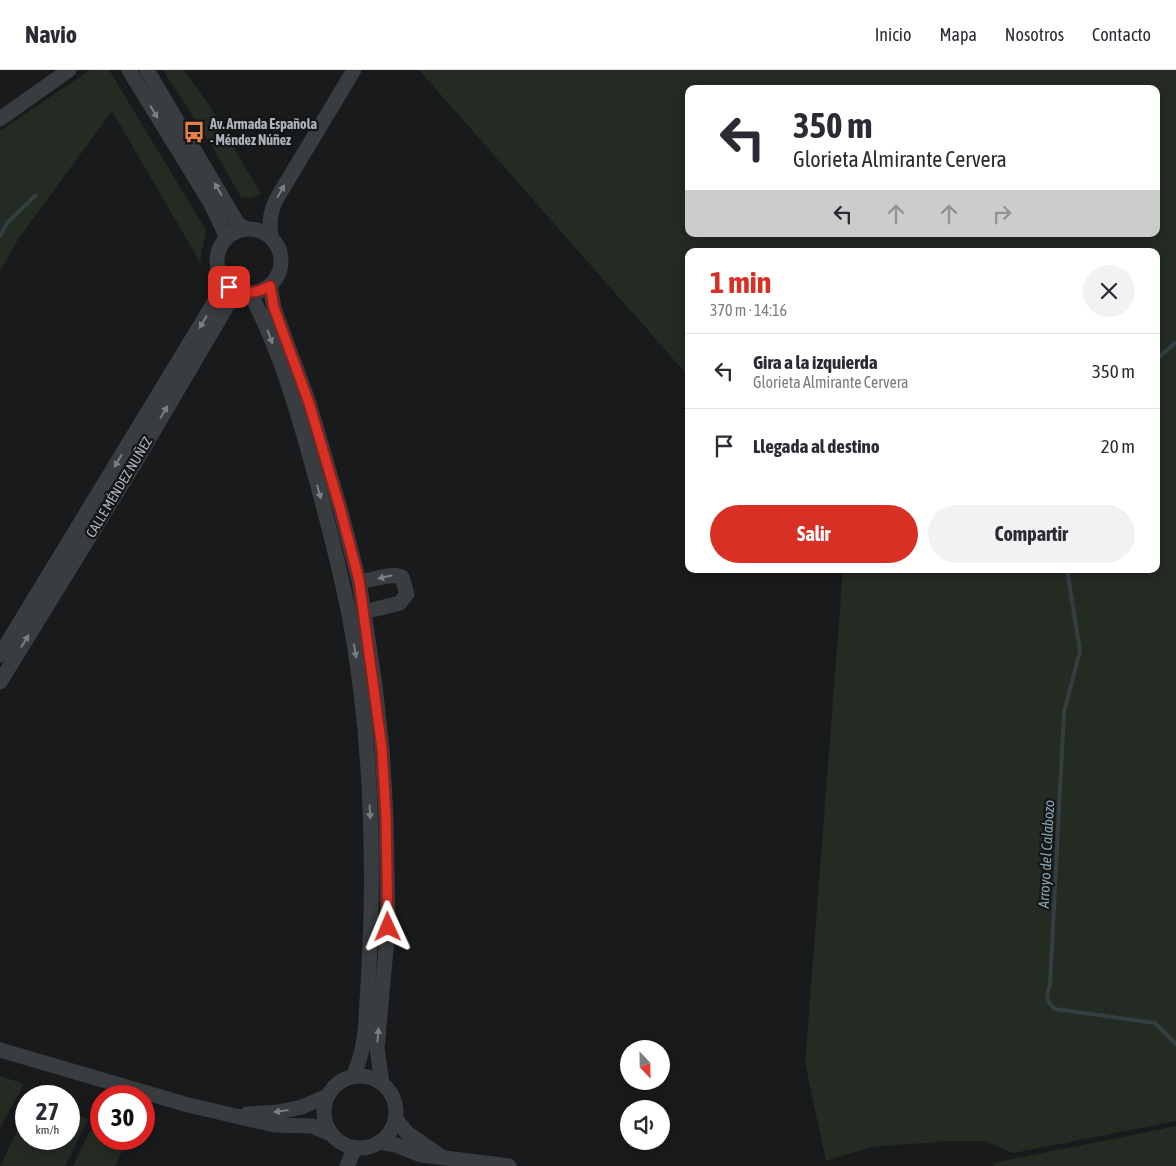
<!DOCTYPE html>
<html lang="es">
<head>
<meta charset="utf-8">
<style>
  :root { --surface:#fff; --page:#f2f2f3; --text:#2b2b33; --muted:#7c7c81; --line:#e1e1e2; --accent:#d93025 }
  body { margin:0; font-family:"Asap Condensed",sans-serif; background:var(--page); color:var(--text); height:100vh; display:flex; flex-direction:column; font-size:19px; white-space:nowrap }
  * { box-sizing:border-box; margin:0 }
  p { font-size:16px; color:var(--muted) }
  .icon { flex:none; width:28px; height:28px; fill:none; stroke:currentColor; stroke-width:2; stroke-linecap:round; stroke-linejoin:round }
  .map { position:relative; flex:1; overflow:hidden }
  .drawer { position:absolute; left:685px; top:178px; width:475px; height:325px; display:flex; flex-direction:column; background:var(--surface); border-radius:10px; box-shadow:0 2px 12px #0003 }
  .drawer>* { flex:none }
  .top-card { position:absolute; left:685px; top:15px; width:475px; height:152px; border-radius:10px; box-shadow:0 2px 12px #0003; background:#fff; color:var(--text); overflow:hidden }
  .needle { width:32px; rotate:158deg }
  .controls { position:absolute; left:620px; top:970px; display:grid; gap:10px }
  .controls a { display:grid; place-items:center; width:50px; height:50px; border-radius:50%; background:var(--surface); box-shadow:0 2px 12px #0003; font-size:25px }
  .speed { position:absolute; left:15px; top:1015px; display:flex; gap:10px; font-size:25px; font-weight:700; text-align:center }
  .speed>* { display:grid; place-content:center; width:65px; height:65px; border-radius:50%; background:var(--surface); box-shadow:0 2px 12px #0003; line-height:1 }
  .speed small { font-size:12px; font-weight:400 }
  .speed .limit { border:8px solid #d22; background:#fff; color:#111 }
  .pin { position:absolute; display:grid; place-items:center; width:42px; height:42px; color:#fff; margin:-21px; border-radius:10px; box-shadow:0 2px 8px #0006 }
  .me { position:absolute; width:55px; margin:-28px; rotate:359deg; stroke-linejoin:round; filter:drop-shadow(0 0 4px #0008) }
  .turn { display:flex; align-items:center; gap:18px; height:105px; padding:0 25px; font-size:22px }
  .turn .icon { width:65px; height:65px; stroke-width:2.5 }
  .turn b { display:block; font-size:35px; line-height:42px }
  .lanes { display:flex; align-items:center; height:48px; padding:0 25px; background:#0003; justify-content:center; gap:25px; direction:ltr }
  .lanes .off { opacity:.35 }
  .round { display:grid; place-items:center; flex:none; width:52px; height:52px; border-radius:26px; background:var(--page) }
  .head { display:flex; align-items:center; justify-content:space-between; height:85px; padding:0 25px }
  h1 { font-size:30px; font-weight:700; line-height:38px; color:var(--accent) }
  .primary-button { display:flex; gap:10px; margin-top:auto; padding:10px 25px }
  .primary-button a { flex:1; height:58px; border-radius:30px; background:var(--accent); color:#fff; font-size:20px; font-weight:700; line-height:58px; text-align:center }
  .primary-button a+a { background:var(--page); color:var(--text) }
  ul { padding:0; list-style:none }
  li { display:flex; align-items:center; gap:15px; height:75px; padding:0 25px; border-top:1px solid var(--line) }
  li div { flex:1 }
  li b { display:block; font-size:19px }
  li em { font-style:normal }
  header { display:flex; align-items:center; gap:30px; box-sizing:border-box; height:70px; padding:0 25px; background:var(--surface); border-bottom:1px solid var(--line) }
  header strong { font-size:24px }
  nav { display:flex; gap:28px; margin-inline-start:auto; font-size:18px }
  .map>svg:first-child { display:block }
  .green { fill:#242b23; fill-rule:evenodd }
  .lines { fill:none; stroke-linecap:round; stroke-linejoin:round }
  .stream { stroke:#323e40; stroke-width:4 }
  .minor { stroke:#3a3d40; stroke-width:15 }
  .oneway { fill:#797f83 }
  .route-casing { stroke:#8d1f18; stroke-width:12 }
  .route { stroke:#d93025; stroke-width:9 }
  .labels { text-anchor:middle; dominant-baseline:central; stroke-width:4.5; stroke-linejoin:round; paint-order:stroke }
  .poi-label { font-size:14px; font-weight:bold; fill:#acb5ba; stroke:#141516; text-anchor:start }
  .street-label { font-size:14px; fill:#acb5ba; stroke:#141516 }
  .water-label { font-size:15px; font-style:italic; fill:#86abb2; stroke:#141516 }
</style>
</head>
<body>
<header>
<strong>Navio</strong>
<nav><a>Inicio</a><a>Mapa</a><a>Nosotros</a><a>Contacto</a></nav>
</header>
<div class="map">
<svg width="1176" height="1096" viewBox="0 0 1176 1096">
  <rect width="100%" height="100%" fill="#191a1b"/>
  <!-- green -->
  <g class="green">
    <polygon points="90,0 109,0 206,160 200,192 112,41 19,168 0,201 0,61"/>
    <polygon points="163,0 184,0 211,38 261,124 251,128 241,127 213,78"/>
    <path d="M419,0h757v1051l-163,32 -28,-12h-36l-78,6 -45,14 -21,-98 38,-494h313v-318h-467v126zM689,19h467v145h-467z"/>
    <polygon points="0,1006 24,1014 0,1058"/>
    <polygon points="69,1041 88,1049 65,1096 0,1096 26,1042 26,1069 69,1069"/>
    <polygon points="1176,1056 1176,1096 994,1096 993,1093"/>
    <polygon points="90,1061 101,1066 101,1069 107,1069 124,1077 115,1096 73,1096"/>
  </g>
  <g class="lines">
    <!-- stream -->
    <g class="stream">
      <polyline points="0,166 8,152 36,125"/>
      <polyline points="1156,290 1176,272"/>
      <path d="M1067,499l13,82 -16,61 -14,272c-4,12 -5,16 5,25l100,14 21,21"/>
    </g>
    <!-- minor -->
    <g class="minor">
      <polyline points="129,0 210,132 223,159 226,167"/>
      <polyline points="147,0 238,154 245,158"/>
      <polyline points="0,49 69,0"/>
      <circle cx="249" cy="191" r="32"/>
      <path d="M271,167c-2,-15 -1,-25 6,-39l77,-128"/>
      <polyline points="270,216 274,238 309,333 340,438 359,511 375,615 382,679 386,747 388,857 377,978 382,1013"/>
      <path d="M250,223c30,57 48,120 65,182 13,48 26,96 35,145 18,97 23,198 21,297 -1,28 -2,56 -4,84 -1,15 -1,30 -4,44 -2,11 -6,21 -9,31"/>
      <path d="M359,511c14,0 31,-9 43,-4l5,17 -7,9 -36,9"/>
      <polyline points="0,585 220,223 221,209"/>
      <polyline points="0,612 133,396 227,236 239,222"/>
      <polyline points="0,980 188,1035 274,1055 312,1056 331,1064"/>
      <circle cx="360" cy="1042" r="36"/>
      <polyline points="247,1044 278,1042 302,1037 327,1026"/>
      <polyline points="395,1048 407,1063 442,1087"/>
      <polyline points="379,1072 396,1075 421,1085 509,1096"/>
      <polyline points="347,1096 355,1078"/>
    </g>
  </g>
  <!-- one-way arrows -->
  <defs><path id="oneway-solid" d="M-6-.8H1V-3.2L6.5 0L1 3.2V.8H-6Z" transform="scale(1.25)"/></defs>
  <g class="oneway">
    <use href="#oneway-solid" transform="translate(154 42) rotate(59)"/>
    <use href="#oneway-solid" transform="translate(218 119) rotate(-121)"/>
    <use href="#oneway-solid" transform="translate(281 121) rotate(-60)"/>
    <use href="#oneway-solid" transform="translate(203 252) rotate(121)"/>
    <use href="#oneway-solid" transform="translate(270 267) rotate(70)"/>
    <use href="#oneway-solid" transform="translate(164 342) rotate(-59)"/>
    <use href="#oneway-solid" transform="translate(118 391) rotate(121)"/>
    <use href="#oneway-solid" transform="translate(319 422) rotate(75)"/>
    <use href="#oneway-solid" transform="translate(385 507) rotate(167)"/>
    <use href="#oneway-solid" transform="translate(25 571) rotate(-58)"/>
    <use href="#oneway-solid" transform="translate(355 581) rotate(81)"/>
    <use href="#oneway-solid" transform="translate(370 742) rotate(87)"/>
    <use href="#oneway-solid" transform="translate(378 965) rotate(-85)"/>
    <use href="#oneway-solid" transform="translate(281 1041) rotate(172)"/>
  </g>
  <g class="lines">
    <!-- route casing -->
    <g class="route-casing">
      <path id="route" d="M229,217c15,8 26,7 41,-1l4,22 35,95 31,105 19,72 23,169 4,68 2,110"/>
    </g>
    <!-- route -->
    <use href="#route" class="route"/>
  </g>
  <!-- icons -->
  <defs>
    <g id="bus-bare" transform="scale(1.725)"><path d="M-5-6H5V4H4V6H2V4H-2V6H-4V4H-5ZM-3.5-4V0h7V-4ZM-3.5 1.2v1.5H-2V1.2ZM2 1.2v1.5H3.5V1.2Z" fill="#e57e47" stroke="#141516" stroke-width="2.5" paint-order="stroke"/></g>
  </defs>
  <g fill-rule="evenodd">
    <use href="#bus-bare" x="194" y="62"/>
  </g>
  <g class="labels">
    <!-- poi labels -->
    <g class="poi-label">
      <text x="210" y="54">Av. Armada Española<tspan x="210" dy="16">- Méndez Núñez</tspan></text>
    </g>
    <!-- street labels -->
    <g class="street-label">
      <text transform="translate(119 417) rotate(-59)">CALLE MÉNDEZ NUÑEZ</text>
    </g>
    <!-- water labels -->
    <g class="water-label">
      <text transform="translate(1046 784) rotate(-87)">Arroyo del Calabozo</text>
    </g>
  </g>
</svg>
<div class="controls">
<a><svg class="needle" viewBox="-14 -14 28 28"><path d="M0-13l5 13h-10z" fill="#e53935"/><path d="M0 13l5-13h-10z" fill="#7c7c81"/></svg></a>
<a><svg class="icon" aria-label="sound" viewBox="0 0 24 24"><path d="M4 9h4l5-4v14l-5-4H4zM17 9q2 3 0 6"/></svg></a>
</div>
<div class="speed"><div>27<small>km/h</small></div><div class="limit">30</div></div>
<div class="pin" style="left:229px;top:217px;background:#d93025"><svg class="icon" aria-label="arrive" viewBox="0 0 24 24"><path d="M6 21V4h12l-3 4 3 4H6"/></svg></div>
<svg class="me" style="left:388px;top:857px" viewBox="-20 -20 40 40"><path d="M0-17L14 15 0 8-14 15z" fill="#d93025" stroke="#fff" stroke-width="4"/></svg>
<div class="top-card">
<div class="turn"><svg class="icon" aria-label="left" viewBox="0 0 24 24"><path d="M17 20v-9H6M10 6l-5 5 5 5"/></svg><div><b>350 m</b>Glorieta Almirante Cervera</div></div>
<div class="lanes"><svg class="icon" aria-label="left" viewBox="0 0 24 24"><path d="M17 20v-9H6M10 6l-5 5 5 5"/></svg><svg class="icon off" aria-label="ahead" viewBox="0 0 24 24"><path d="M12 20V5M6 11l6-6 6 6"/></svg><svg class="icon off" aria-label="ahead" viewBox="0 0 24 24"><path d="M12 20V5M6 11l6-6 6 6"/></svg><svg class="icon off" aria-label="right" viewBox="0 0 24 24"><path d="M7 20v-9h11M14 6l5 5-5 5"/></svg></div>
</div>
<section class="drawer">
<div class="head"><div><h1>1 min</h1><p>370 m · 14:16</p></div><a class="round"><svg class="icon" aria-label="close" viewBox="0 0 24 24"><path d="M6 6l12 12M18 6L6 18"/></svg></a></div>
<ul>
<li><svg class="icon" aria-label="left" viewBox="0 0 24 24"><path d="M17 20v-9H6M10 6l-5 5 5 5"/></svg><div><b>Gira a la izquierda</b><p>Glorieta Almirante Cervera</p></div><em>350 m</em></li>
<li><svg class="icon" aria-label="arrive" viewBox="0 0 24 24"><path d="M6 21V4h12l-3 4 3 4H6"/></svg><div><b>Llegada al destino</b></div><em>20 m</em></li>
</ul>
<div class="primary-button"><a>Salir</a><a>Compartir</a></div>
</section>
</div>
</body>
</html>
